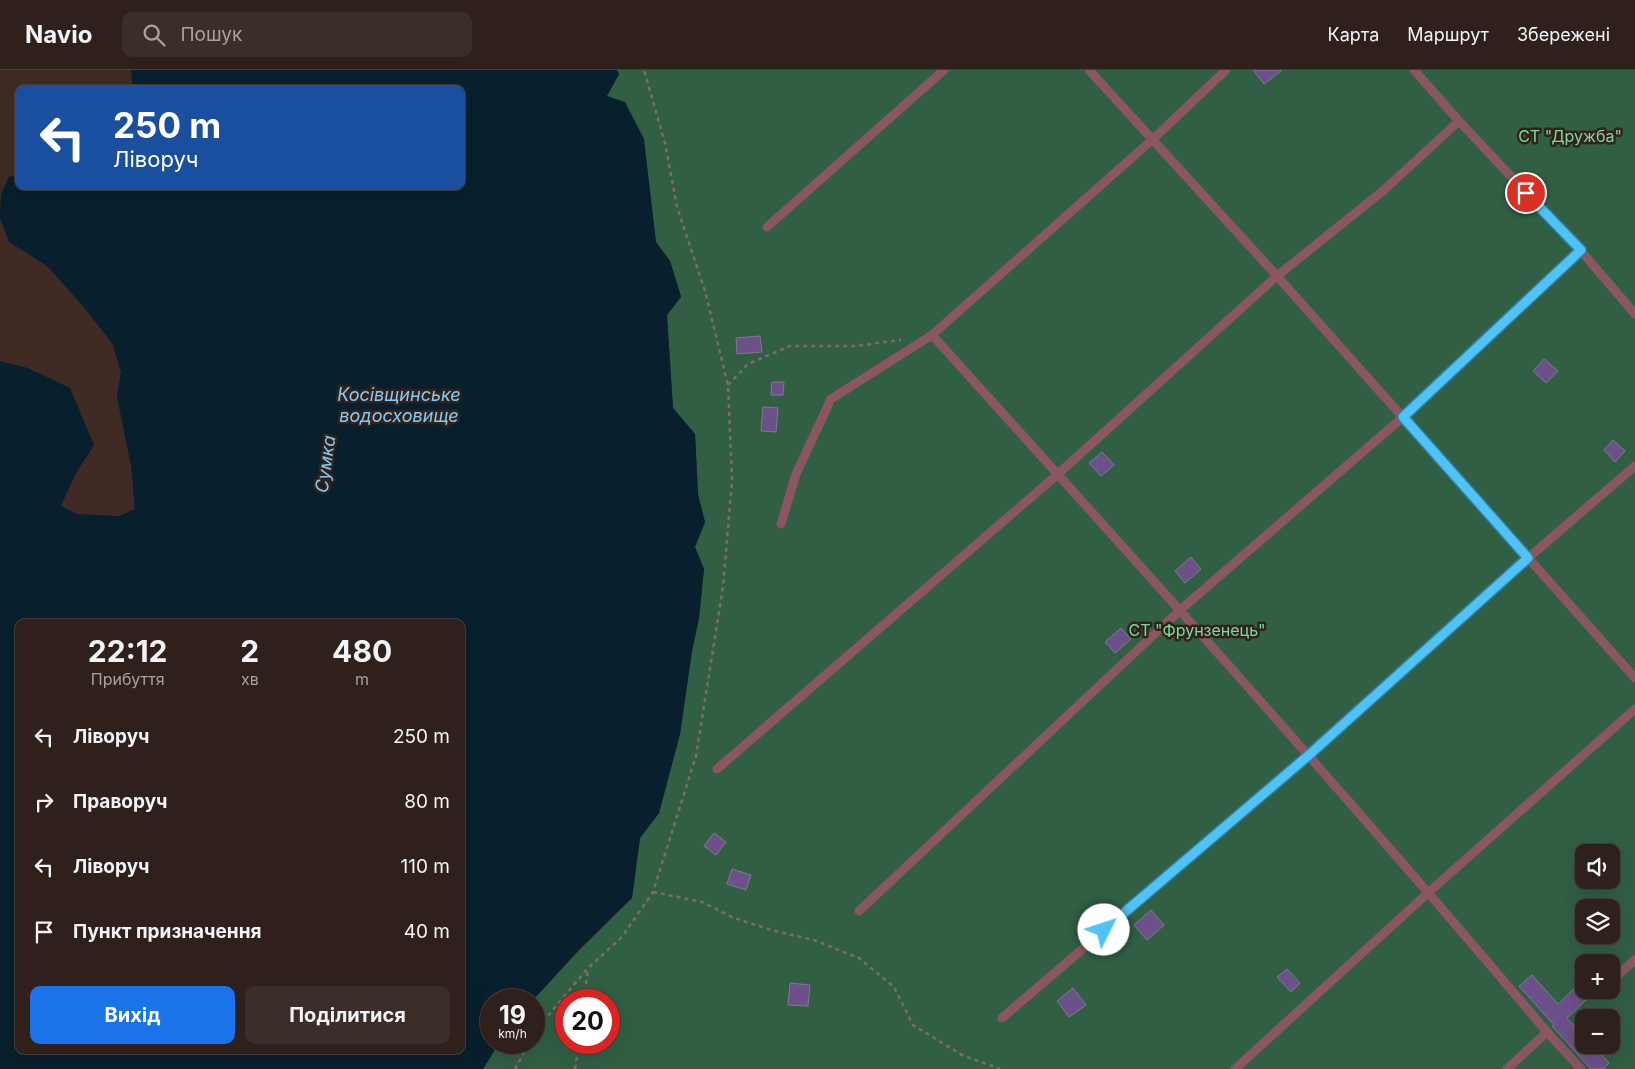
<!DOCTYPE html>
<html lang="uk">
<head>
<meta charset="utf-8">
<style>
  :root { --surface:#2f201b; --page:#3b2d28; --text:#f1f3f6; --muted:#a7a3a3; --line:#4a3e3a; --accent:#1a73e8 }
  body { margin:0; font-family:Inter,sans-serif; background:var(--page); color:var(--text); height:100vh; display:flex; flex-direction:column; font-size:19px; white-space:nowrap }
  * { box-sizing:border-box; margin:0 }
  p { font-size:16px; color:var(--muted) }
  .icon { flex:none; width:28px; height:28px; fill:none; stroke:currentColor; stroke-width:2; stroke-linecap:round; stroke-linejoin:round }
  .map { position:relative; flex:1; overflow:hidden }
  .side { position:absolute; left:15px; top:549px; width:450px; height:435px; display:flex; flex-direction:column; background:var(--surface); border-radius:10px; box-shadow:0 5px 20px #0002,0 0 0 1px var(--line) }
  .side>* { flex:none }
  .top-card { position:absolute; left:15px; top:15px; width:450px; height:105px; border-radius:10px; box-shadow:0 5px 20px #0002,0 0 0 1px var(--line); background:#1a4fa0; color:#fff; overflow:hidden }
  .fabs { position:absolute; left:1575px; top:774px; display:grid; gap:10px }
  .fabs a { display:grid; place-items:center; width:45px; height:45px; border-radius:10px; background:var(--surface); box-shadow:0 5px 20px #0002,0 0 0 1px var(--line); font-size:25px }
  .speed { position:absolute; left:480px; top:919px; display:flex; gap:10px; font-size:25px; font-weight:700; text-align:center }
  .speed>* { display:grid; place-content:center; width:65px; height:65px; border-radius:50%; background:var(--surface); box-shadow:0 5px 20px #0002,0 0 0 1px var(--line); line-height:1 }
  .speed small { font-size:12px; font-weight:400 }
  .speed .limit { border:8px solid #d22; background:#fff; color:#111 }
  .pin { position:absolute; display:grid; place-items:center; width:42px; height:42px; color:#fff; margin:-21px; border:2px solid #fff; border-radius:50%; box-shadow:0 1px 5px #0007 }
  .me { position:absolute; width:55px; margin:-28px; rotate:49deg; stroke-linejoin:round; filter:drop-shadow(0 0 4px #0008) }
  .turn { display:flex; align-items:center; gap:18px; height:105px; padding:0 15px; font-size:22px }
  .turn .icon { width:65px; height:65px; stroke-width:2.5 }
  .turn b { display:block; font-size:35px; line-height:42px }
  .eta { display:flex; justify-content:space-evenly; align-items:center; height:85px; text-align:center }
  .eta b { font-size:30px; font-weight:700; line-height:35px }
  .primary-button { display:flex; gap:10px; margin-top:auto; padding:10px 15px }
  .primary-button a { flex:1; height:58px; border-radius:10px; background:var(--accent); color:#fff; font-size:20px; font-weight:700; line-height:58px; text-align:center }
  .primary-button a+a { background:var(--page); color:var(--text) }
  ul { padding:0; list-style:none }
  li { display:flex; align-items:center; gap:15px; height:65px; padding:0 15px }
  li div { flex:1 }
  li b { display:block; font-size:19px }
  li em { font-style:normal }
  header { display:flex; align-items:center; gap:30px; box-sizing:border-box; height:70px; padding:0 25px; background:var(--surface); border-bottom:1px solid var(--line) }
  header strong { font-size:24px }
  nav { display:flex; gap:28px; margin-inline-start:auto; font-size:18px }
  .search { width:350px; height:45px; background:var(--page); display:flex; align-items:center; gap:12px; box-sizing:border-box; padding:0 18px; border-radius:10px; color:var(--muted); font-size:19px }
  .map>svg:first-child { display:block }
  .green { fill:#305f44; fill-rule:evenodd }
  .water { fill:#08202d; fill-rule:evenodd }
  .building { fill:#6c508a; stroke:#83798e }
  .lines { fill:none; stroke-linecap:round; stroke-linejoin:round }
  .path { stroke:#7e6d66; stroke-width:2.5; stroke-dasharray:4 4; stroke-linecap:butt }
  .service { stroke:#895662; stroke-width:9 }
  .route-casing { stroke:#337fa1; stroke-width:12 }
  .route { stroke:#4fc3f7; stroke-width:9 }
  .labels { text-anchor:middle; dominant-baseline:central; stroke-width:5; stroke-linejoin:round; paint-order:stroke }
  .park-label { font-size:16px; fill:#77dca3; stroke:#34211a }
  .water-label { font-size:18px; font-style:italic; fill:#7fccfa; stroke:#34211a }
</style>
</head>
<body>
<header>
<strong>Navio</strong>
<div class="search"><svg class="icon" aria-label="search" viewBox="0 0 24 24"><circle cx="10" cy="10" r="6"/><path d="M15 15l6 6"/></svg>Пошук</div>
<nav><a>Карта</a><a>Маршрут</a><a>Збережені</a></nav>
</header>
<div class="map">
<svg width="1635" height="999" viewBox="0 0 1635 999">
  <rect width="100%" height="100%" fill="#3f2b24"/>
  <!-- green -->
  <path class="green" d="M617,0h1018v999h-1152l16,-26 35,-1 -1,-42 46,-50 53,-53 8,-59 19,-25 21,-79 12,-83 7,-33 5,-49 -9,-22 10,-25 -7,-28 -3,-60 -22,-26 -6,-93 14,-19 -11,-35 -14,-19 -13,-103 -37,-43 13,-21zM1584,782h27v28h-27zM1584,838h27v27h-27zM1584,892h27v28h-27zM566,930h43v42h-43zM1584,948h27v27h-27z"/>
  <!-- water -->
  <path class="water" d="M131,0h486l2,4 -12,22 18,6 19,37 12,103 14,19 11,36 -14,18 6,93 22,26 3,60 7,28 -10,25 9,22 -5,49 -7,33 -12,83 -21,79 -19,25 -8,60 -53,52 -46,50h-42v42l8,1 -16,26h-483v-708l28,7 42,20 24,57 -19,30 -14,31 16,8 42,2 16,-7 -4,-43 -14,-69 4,-25 -9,-29 -30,-38 -35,-39 -38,-24 -9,-24v-7l1,-17 8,-17 10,-3v12h442v-97h-328zM19,552h442v428h-442z"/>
  <!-- building -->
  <g class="building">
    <polygon points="1253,0 1282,0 1264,14"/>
    <polygon points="760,266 762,282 737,284 736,268"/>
    <polygon points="1544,289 1558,301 1546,313 1533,301"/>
    <polygon points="772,312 784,312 783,325 771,325"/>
    <polygon points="763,337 778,338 776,362 761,361"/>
    <polygon points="1613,370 1625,381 1615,392 1604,380"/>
    <polygon points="1102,382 1114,395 1101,406 1089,393"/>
    <polygon points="1191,487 1201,499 1185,513 1175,501"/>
    <polygon points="1121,558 1131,569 1115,583 1105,572"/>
    <polygon points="714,763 726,772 716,785 704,776"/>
    <polygon points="732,799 751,805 746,820 727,814"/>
    <polygon points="1151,840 1164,855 1147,870 1134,855"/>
    <polygon points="1287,899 1300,913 1291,922 1277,907"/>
    <polygon points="1532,905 1558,934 1579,914 1590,926 1567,948 1584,966 1584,975 1592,975 1609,993 1603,999 1591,999 1552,956 1554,955 1519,916"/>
    <polygon points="790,913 810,915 808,936 788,935"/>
    <polygon points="1073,918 1086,935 1069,947 1057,931"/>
  </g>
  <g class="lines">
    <!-- path -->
    <g class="path">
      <polyline points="728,315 748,294 790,276 855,276 901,270"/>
      <polyline points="653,822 702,832 734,848 775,861 814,870 859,888 894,917 913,955 962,985 1000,999"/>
      <polyline points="584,930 588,899"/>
      <polyline points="534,965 540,955 588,898 622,867 653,822 696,686 723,517 732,410 728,315 705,221 677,137 665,73 644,0"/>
      <polyline points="515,999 530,972"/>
      <polyline points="575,999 579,972"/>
    </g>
    <!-- service -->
    <g class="service">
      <polyline points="1089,0 1277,206 1384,120 1459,51"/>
      <polyline points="1414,0 1459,51 1581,181 1635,244"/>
      <polyline points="767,157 944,0"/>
      <path d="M932,265c208,230 415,460 615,697l-40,37"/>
      <polyline points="781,454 796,404 831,329 932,265 1153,69 1226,0"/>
      <polyline points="717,699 1058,404 1277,206 1635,608"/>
      <polyline points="859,841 1179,541 1403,347 1581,181"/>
      <polyline points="1611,911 1635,890"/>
      <polyline points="1002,948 1309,685 1528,488 1635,396"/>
      <polyline points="1547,962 1581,999"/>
      <polyline points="1235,999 1429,822 1635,639"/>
    </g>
  </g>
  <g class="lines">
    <!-- route casing -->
    <g class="route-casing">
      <polyline id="route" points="1104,860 1309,685 1528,488 1403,347 1581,180 1526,123"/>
    </g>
    <!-- route -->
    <use href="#route" class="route"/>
  </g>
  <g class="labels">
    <!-- park labels -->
    <g class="park-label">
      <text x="1570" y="66">СТ "Дружба"</text>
      <text x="1197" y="560">СТ "Фрунзенець"</text>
    </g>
    <!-- water labels -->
    <g class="water-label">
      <text x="399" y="324">Косівщинське<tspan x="399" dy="21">водосховище</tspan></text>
      <text transform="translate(325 394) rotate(-82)">Сумка</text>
    </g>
  </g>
</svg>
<div class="fabs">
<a><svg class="icon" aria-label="sound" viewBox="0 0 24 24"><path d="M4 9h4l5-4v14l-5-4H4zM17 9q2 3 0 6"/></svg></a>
<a><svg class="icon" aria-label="layers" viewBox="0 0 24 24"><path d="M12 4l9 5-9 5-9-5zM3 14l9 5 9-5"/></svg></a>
<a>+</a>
<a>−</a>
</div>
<div class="speed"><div>19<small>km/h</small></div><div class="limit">20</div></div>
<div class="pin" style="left:1526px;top:123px;background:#d93025"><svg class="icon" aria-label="arrive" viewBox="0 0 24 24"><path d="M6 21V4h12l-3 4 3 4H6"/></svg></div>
<svg class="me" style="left:1104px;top:860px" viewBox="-20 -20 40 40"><circle r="19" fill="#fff"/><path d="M0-13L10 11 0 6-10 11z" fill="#4fc3f7"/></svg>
<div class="top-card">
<div class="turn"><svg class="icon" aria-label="left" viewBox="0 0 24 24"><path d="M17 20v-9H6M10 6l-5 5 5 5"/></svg><div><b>250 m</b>Ліворуч</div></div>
</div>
<section class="side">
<div class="eta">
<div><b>22:12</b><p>Прибуття</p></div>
<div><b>2</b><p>хв</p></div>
<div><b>480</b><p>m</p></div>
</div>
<ul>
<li><svg class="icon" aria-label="left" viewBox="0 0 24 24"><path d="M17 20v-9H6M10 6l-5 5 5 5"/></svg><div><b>Ліворуч</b></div><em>250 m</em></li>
<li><svg class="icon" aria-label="right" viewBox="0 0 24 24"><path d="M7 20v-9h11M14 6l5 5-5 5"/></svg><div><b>Праворуч</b></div><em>80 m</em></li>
<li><svg class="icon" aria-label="left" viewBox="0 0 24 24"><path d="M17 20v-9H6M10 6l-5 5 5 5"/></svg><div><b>Ліворуч</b></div><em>110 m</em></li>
<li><svg class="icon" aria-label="arrive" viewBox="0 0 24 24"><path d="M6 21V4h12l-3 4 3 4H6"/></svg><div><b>Пункт призначення</b></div><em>40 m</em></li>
</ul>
<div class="primary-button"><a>Вихід</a><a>Поділитися</a></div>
</section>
</div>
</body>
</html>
